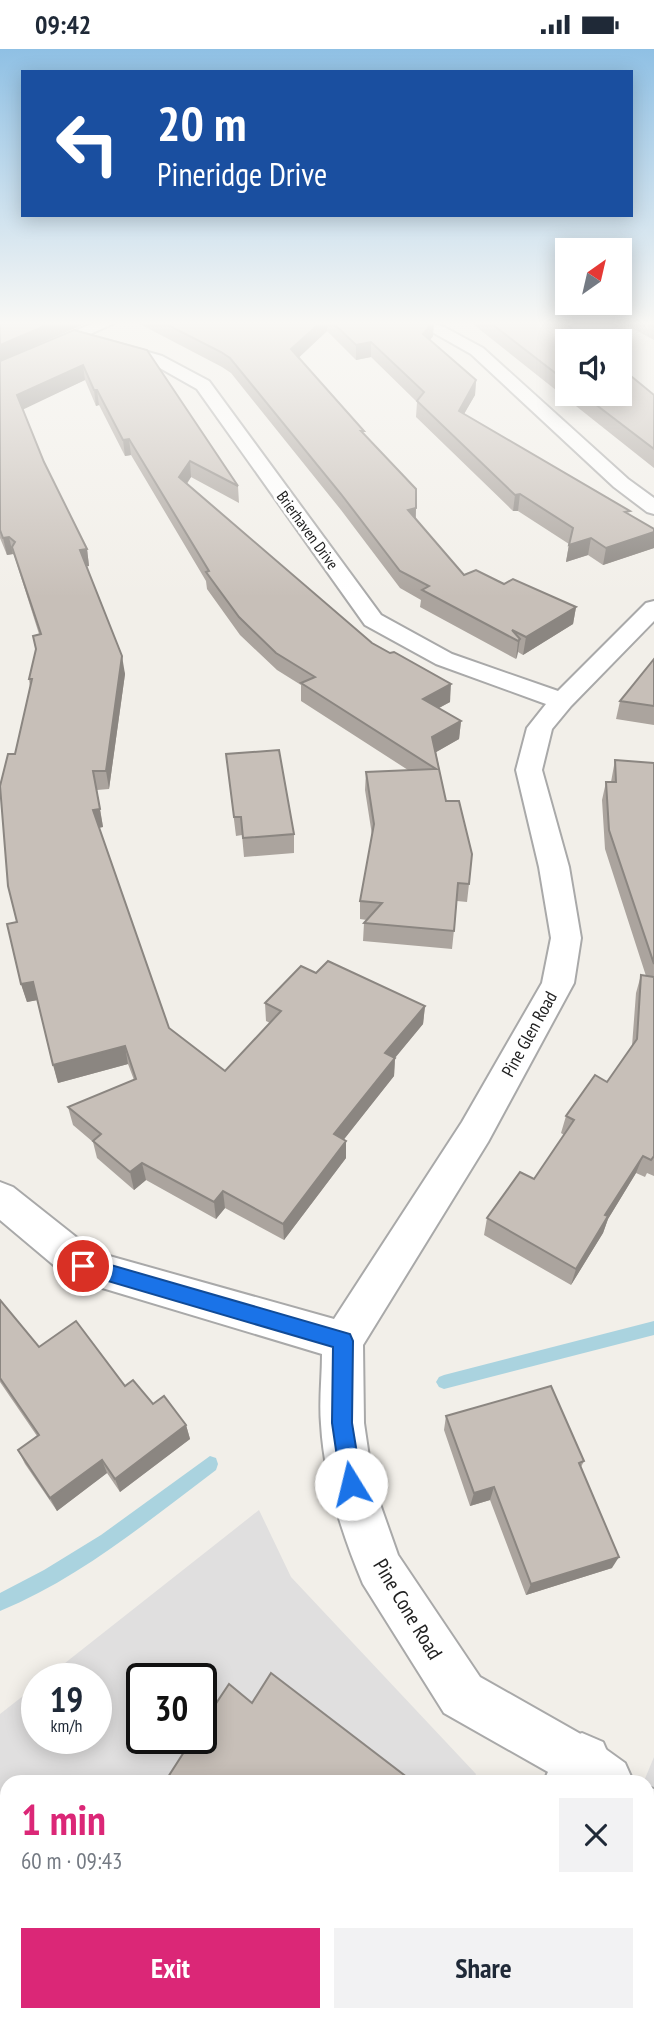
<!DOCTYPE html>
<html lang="en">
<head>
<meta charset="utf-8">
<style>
  :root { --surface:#fff; --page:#f2f2f3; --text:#1f2937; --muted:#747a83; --accent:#db2777 }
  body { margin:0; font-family:"PT Sans Narrow",sans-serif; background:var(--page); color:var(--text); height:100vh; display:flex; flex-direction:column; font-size:26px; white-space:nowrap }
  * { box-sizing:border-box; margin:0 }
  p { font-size:23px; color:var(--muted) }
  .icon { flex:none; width:38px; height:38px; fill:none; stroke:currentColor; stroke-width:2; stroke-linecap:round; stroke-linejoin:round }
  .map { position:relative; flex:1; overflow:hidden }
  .sheet { position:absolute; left:0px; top:1726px; width:654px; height:247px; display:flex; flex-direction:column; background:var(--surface); border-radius:21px 21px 0 0; box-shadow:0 4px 18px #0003 }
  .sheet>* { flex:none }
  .banner { position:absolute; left:21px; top:21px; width:612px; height:147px; border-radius:0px; box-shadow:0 4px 18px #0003; background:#1a4fa0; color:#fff; overflow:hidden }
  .needle { width:46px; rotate:34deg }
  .tools { position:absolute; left:555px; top:189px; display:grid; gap:14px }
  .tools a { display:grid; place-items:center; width:77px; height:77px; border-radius:0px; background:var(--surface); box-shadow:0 4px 18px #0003; font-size:35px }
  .speed { position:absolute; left:21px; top:1614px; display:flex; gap:14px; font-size:35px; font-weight:700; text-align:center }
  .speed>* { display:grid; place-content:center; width:91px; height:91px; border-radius:50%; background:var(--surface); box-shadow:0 4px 18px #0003; line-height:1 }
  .speed small { font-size:18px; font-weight:400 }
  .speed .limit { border:4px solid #111; border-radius:10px; background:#fff; color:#111 }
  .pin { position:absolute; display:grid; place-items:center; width:60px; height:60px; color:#fff; margin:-30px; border:4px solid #fff; border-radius:50%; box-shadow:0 2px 7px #0007 }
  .me { position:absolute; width:77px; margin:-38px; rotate:351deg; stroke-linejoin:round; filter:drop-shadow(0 0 5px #0008) }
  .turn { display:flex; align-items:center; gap:24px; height:147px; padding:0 21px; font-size:32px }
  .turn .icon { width:91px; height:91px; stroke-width:2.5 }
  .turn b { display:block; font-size:49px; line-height:60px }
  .round { display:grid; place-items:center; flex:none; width:74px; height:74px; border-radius:0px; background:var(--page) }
  .headline { display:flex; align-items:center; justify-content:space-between; height:119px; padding:0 21px }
  h1 { font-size:42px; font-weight:700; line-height:52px; color:var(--accent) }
  .cta { display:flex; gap:14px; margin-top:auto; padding:14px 21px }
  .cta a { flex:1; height:80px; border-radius:0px; background:var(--accent); color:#fff; font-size:28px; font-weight:700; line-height:80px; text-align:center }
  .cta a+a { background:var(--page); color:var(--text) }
  .status { display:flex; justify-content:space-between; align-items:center; height:49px; padding:0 35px; background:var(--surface); direction:ltr }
  .status svg { height:19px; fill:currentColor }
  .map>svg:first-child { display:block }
  .residential { fill:#e0dfdf; fill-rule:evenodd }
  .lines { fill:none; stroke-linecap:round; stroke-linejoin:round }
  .stream { fill:#aad3df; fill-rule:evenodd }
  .minor-casing { stroke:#a9a9a9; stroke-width:4 }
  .tertiary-casing { stroke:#a9a9a9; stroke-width:4 }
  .minor { fill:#fff; fill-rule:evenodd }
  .tertiary { fill:#fff; fill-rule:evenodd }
  .wall { fill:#aba49e }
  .shaded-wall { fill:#8b8681 }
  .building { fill:#c7bfb8; stroke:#8b8681; stroke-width:2 }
  .route { fill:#1a73e8; stroke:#114b97; stroke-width:2 }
  .labels { text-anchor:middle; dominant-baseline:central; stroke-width:6; stroke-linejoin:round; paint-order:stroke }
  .far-street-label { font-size:16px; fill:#222; stroke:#fff }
  .street-label { font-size:18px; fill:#222; stroke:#fff }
  .near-street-label { font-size:21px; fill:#222; stroke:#fff }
</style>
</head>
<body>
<div class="status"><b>09:42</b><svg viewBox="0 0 49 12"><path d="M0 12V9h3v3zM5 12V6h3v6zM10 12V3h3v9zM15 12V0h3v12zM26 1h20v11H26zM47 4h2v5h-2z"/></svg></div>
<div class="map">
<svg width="654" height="1972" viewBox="0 0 654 1972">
  <rect width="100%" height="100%" fill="#f2efe9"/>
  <!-- residential -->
  <g class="residential">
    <path d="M259,1461l32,67 185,197 -3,7h-466v233h352l-3,7h-356v-307l37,-29v53h59v-60h-50zM142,1629h59v60h-59z"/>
    <polygon points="654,1708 654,1972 548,1972 550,1965 648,1965 648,1732 644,1732"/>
  </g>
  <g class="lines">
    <!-- stream -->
    <g class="stream">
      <polygon points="654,1272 654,1286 444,1340 439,1338 436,1333 439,1328 444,1326"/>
      <path d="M210,1407l6,2 2,6 -2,6c-68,51 -136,108 -216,141v-18l44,-23 57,-35z"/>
    </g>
    <!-- minor casing -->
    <g class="minor-casing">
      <g id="minor">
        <polygon points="98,272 119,272 0,326 0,315"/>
        <polygon points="402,272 426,272 444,278 483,299 628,430 654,449 654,465 647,463 614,438 471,305 434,284 405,275"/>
        <path d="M106,291l56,16 47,25 172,234 71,39 106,37 88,-88 8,-2v20l-83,85 -19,23 -10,41 27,97 12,71 -7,45 -86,159 -125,203 1,78 9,61 25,71 82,122 120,68 25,18 8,18h-69l-120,-68 -81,-129c-21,-50 -39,-105 -42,-160 -2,-23 1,-47 1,-70l-253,-76 -69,-58v-38l13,5 82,65 239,67 128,-197 80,-139 9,-45 -12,-71 -23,-97 11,-42 19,-24 -110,-40 -71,-39 -168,-236 -46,-26 -51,-15 -2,-3z"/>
        <polygon points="648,1738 654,1740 654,1795 648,1793"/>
      </g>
    </g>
    <!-- tertiary casing -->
    <g class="tertiary-casing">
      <g id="tertiary">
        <polygon points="582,1684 603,1693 612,1714 604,1732 544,1732 561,1693"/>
        <polygon points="439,1965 506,1965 504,1972 436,1972"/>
      </g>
    </g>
    <!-- minor -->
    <use href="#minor" class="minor"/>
    <!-- tertiary -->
    <use href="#tertiary" class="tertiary"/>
  </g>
  <!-- wall -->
  <g class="wall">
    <polygon points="0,272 91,272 0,312 74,281 238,437 239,454 191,428 187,435 372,594 450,653 439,659 461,672 459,690 436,703 446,752 469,835 467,853 457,852 452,900 363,892 364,874 367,871 360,870 360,852 372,786 365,741 366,723 408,721 301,652 301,636 277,621 240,586 207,540 206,532 131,406 125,407 99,356 96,357 85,331 22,360 44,413 87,500 89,517 86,517 125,625 109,740 97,741 103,778 99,779 169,979 225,1022 270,974 266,972 265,954 316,924 425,957 423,975 395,1009 394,1027 344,1090 346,1109 284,1191 225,1159 216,1170 146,1131 134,1141 97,1109 93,1093 73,1076 68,1058 134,1031 128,1015 58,1034 37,951 27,953 21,935 17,873 15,705 30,638 29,630 36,602 33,587 39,585 14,506 13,505 7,506 0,489"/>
    <polygon points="134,272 434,272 433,287 430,291 476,331 475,346 464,365 629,466 654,499 603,516 588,506 566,513 569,495 518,462 513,462 416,368 417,353 371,308 356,311 327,282 299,308 363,384 416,459 416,470 464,526 504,535 576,558 573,575 523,606 518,603 516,610 420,558 421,551 400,539 341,461 231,324 222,318"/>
    <polygon points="469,272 562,272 567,292 567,345 654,346 654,419"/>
    <polygon points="619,272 654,272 654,291"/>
    <polygon points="654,610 654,676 616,670 620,652"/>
    <polygon points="226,705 294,785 294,804 244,808 242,786 236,787"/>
    <polygon points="615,711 654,714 654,1127 647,1124 645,1128 636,1124 608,1170 603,1184 571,1236 484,1186 487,1169 534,1130 564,1086 561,1084 566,1067 607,1033 632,997 636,944 641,926 646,927 605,800 602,751 606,733 611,733"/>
    <polygon points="0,1251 39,1298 125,1337 186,1376 190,1390 120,1443 107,1424 57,1462 25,1415 18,1401 37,1387 0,1333"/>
    <polygon points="446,1367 584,1412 581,1418 612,1519 526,1546 490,1451 470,1457 444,1381"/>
  </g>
  <!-- shaded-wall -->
  <g class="shaded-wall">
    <polygon points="56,272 91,272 0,312 0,296"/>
    <polygon points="322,272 327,272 327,282 292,315 291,300"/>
    <polygon points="434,272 433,287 422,300 423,285"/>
    <polygon points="371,293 371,308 356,311 356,296"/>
    <polygon points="83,316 85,331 20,362 17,346"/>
    <polygon points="476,331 475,346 457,377 459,362"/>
    <polygon points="94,341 97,341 99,356 96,357"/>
    <polygon points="129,390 131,406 125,407 123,391"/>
    <polygon points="190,412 191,428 180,444 179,428"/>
    <polygon points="520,445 518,462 513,462 515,446"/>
    <polygon points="416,459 415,476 408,461"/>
    <polygon points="654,483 654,499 603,516 606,499"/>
    <polygon points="9,488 13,505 7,506 3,489"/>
    <polygon points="591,489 588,506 566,513 569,496"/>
    <polygon points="87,500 89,517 83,518 80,501"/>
    <polygon points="576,558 573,575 523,606 526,588"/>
    <polygon points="520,590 517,608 516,610 518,592"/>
    <polygon points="122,607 125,625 109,740 106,722"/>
    <polygon points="451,635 450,653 422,668 423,650"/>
    <polygon points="461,672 459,690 431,706 432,688"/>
    <polygon points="93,722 103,778 96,779 93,761"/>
    <polygon points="33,933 38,951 27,953 21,935"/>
    <polygon points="425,957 423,975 384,1022 385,1004"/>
    <polygon points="125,997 128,1015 58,1034 53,1016"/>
    <polygon points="395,1009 394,1027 334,1103 334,1085"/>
    <polygon points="346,1092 346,1109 284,1191 283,1175"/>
    <polygon points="643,1107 636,1124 608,1170 603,1184 571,1236 576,1220 605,1166"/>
    <polygon points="142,1114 146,1131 134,1141 130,1123"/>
    <polygon points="223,1142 225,1159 216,1170 214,1153"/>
    <polygon points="186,1376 190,1390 120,1443 115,1430"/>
    <polygon points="102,1411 107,1424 57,1462 50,1449"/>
    <polygon points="494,1438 490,1451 470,1457 474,1444"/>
    <polygon points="619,1508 612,1519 526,1546 531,1535"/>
  </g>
  <!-- building -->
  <g class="building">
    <polygon points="0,272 56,272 0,296"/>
    <polygon points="160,272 322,272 291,300 364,382 361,382 416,440 416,459 408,461 464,526 476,521 504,535 513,530 576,558 526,588 512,581 520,590 518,592 422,541 429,537 400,522 341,445 230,309 221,303"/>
    <polygon points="331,272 434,272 423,285 476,331 459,362 630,462 625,463 654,480 654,483 606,499 591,489 569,496 573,479 520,445 515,446 417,352 424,343 371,293 356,296"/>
    <polygon points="488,272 562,272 587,292 567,292 567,333"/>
    <polygon points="74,281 147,301 238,437 190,412 179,428 372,594 390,604 394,603 451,635 423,650 461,672 432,688 446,752 459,752 472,805 469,835 458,834 454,882 364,874 382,854 360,852 374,775 366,723 436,720 301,634 315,628 276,604 239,568 206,523 209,522 129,390 123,391 97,341 94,341 83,316 17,346 44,413 87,500 80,501 122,607 106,722 93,722 100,760 93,761 169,979 225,1022 281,962 265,954 301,917 316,924 328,912 425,957 385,1004 395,1009 334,1085 346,1092 283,1175 223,1142 214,1153 142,1114 130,1123 93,1092 101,1085 68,1058 136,1030 125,997 53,1016 33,933 21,935 7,875 17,873 8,837 0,737 8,705 15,705 32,630 29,630 36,600 33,587 41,585 12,498 15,493 9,488 3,489 0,481 0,312"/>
    <polygon points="620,318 654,346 654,400 582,345 620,345"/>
    <polygon points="654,610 654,657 620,652"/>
    <polygon points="279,701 294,785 243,789 241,768 234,768 226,705"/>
    <polygon points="615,711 654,714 654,915 609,781 606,733 616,733"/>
    <polygon points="641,926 654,928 654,1107 651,1111 643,1107 605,1166 608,1167 576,1220 487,1169 520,1123 534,1130 574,1071 566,1067 595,1026 607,1033 637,990"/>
    <polygon points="0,1251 39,1298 76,1272 125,1337 133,1331 153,1355 164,1347 186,1376 115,1430 102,1411 50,1449 18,1401 39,1386 0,1329"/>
    <polygon points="551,1337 584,1412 579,1414 619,1508 531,1535 494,1438 474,1444 446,1367"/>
    <polygon points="271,1624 412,1732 174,1732 168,1728 193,1689 201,1689 201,1677 229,1635 252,1654"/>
    <polygon points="57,1965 321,1965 327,1970 326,1972 53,1972"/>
  </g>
  <!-- sky -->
  <linearGradient id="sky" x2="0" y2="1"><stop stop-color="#8fc0e4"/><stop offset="0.5" stop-color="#f9f8f5"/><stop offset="1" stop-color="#f9f8f5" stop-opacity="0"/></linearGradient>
  <rect width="654" height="548" fill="url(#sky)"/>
  <!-- route -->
  <polygon class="route" points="83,1208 350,1285 353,1292 352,1374 362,1435 359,1443 351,1446 344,1443 341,1435 332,1374 333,1298 77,1223 74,1217 77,1211"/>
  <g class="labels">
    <!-- far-street labels -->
    <g class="far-street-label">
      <text transform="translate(308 481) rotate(54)">Brierhaven Drive</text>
    </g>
    <!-- street labels -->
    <g class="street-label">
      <text transform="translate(529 985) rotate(-61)">Pine Glen Road</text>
    </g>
    <!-- near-street labels -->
    <g class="near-street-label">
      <text transform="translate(408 1560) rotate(59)">Pine Cone Road</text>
    </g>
  </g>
</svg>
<div class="tools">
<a><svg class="needle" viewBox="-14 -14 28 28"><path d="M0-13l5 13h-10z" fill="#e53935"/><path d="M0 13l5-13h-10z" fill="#747a83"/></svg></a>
<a><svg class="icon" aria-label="sound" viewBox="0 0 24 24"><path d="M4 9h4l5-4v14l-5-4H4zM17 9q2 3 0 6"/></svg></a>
</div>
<div class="speed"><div>19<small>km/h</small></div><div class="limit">30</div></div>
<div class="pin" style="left:83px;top:1217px;background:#d93025"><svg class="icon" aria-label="arrive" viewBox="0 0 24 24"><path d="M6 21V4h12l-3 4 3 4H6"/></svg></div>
<svg class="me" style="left:351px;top:1435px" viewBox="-20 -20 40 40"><circle r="19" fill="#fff"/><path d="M0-13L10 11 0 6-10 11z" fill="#1a73e8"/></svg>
<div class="banner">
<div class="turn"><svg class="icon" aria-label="left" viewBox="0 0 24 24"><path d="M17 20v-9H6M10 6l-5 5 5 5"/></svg><div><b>20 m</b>Pineridge Drive</div></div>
</div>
<section class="sheet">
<div class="headline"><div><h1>1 min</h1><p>60 m · 09:43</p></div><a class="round"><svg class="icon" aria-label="close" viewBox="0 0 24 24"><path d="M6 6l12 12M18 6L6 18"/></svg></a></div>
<div class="cta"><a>Exit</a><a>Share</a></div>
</section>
</div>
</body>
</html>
